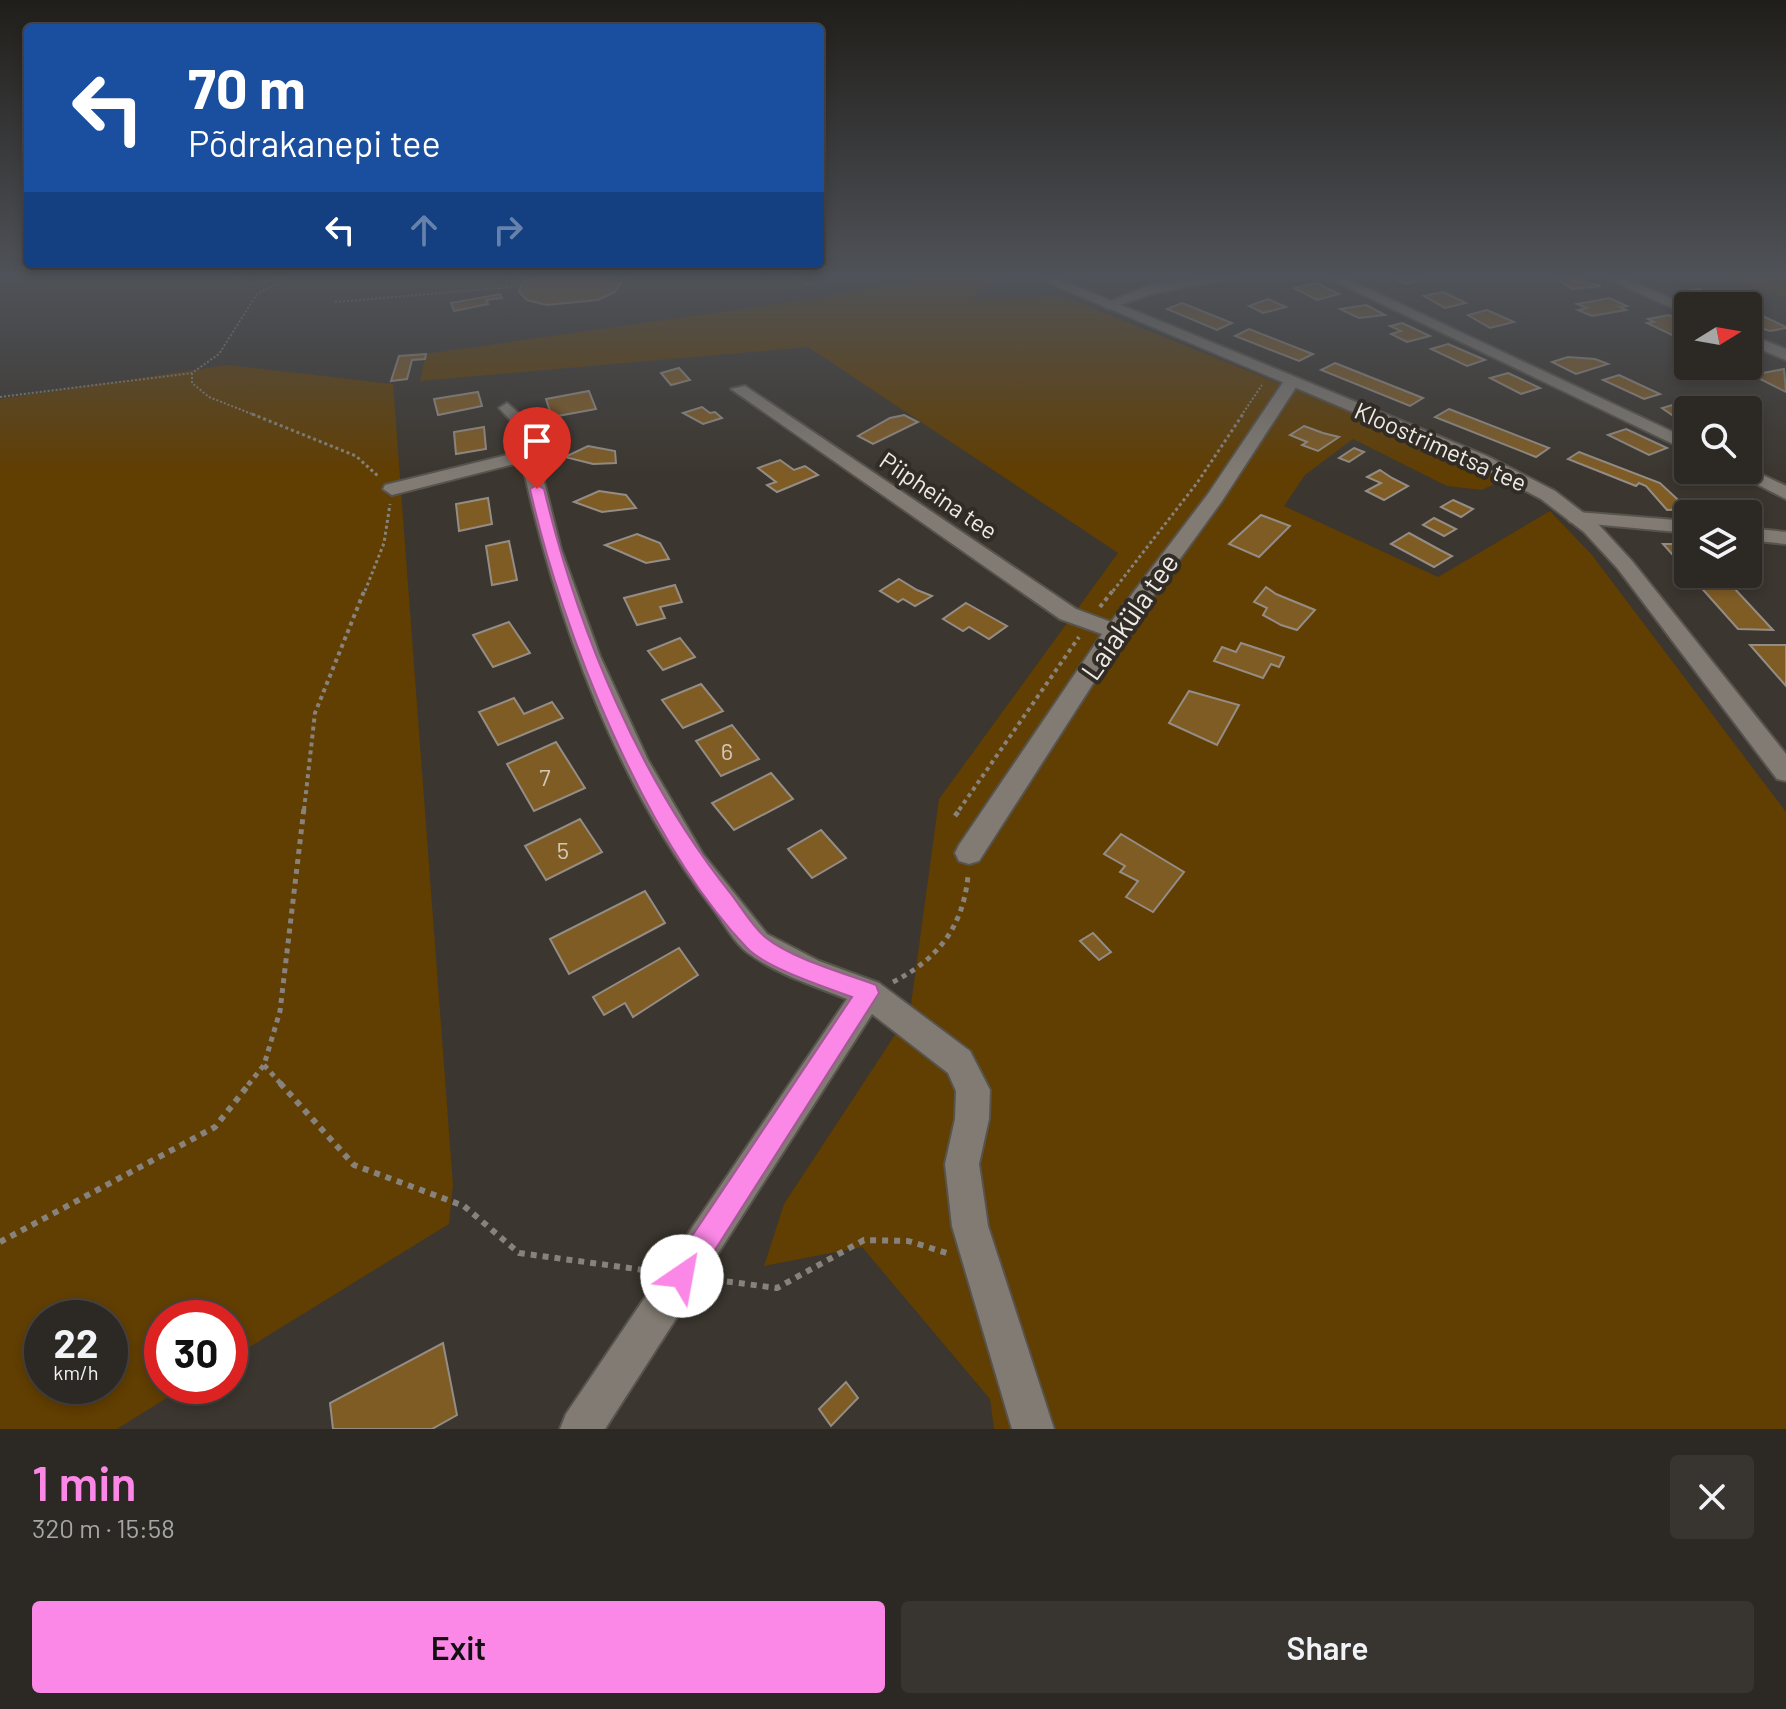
<!DOCTYPE html>
<html lang="en">
<head>
<meta charset="utf-8">
<style>
  :root { --surface:#2c2823; --page:#383430; --text:#f1f3f6; --muted:#a6a6a6; --line:#484441; --accent:#fb87e6 }
  body { margin:0; font-family:Barlow,sans-serif; background:var(--page); color:var(--text); height:100vh; display:flex; flex-direction:column; font-size:30px; white-space:nowrap }
  * { box-sizing:border-box; margin:0 }
  p { font-size:26px; color:var(--muted) }
  .icon { flex:none; width:44px; height:44px; fill:none; stroke:currentColor; stroke-width:2; stroke-linecap:round; stroke-linejoin:round }
  .map { position:relative; height:1429px; overflow:hidden }
  .sheet { display:flex; flex-direction:column; background:var(--surface); flex:1 }
  .sheet>* { flex:none }
  .top-card { position:absolute; left:24px; top:24px; width:800px; height:244px; border-radius:8px; box-shadow:0 4px 12px #0003,0 0 0 2px var(--line); background:#1a4fa0; color:#fff; overflow:hidden }
  .needle { width:52px; rotate:79deg }
  .tools { position:absolute; left:1674px; top:292px; display:grid; gap:16px }
  .tools a { display:grid; place-items:center; width:88px; height:88px; border-radius:8px; background:var(--surface); box-shadow:0 4px 12px #0003,0 0 0 2px var(--line); font-size:40px }
  .speed { position:absolute; left:24px; top:1300px; display:flex; gap:16px; font-size:40px; font-weight:700; text-align:center }
  .speed>* { display:grid; place-content:center; width:104px; height:104px; border-radius:50%; background:var(--surface); box-shadow:0 4px 12px #0003,0 0 0 2px var(--line); line-height:1 }
  .speed small { font-size:20px; font-weight:400 }
  .speed .limit { border:12px solid #d22; background:#fff; color:#111 }
  .pin { position:absolute; display:grid; place-items:center; width:68px; height:68px; color:#fff; margin:-82px -34px; border-radius:50% 50% 50% 0; rotate:-45deg; box-shadow:0 0 8px #0007 }
  .pin .icon { rotate:45deg }
  .me { position:absolute; width:88px; margin:-44px; rotate:33deg; stroke-linejoin:round; filter:drop-shadow(0 0 6px #0008) }
  .turn { display:flex; align-items:center; gap:28px; height:168px; padding:0 32px; font-size:36px }
  .turn .icon { width:104px; height:104px; stroke-width:2.5 }
  .turn b { display:block; font-size:56px; line-height:68px }
  .lanes { display:flex; align-items:center; height:76px; padding:0 32px; background:#0003; justify-content:center; gap:40px; direction:ltr }
  .lanes .off { opacity:.35 }
  .round { display:grid; place-items:center; flex:none; width:84px; height:84px; border-radius:8px; background:var(--page) }
  .head { display:flex; align-items:center; justify-content:space-between; height:136px; padding:0 32px }
  h1 { font-size:48px; font-weight:600; line-height:60px; color:var(--accent) }
  .cta { display:flex; gap:16px; margin-top:auto; padding:16px 32px }
  .cta a { flex:1; height:92px; border-radius:8px; background:var(--accent); color:#111; font-size:32px; font-weight:600; line-height:92px; text-align:center }
  .cta a+a { background:var(--page); color:var(--text) }
  .map>svg:first-child { display:block }
  .green { fill:#613e01; fill-rule:evenodd }
  .building { fill:#805c25; stroke:#948d86; stroke-width:2 }
  .lines { fill:none; stroke-linecap:round; stroke-linejoin:round }
  .street-casing { stroke:#57534d; stroke-width:4 }
  .secondary-casing { stroke:#57534d; stroke-width:4 }
  .path-far4 { stroke:#87837c; stroke-width:2; stroke-dasharray:2 2; stroke-linecap:butt }
  .path-far3 { stroke:#87837c; stroke-width:3; stroke-dasharray:3 3; stroke-linecap:butt }
  .path-far2 { stroke:#87837c; stroke-width:4; stroke-dasharray:4 4; stroke-linecap:butt }
  .path-far1 { stroke:#87837c; stroke-width:5; stroke-dasharray:5 5; stroke-linecap:butt }
  .path { stroke:#87837c; stroke-width:6; stroke-dasharray:6 6; stroke-linecap:butt }
  .street { fill:#817b73; fill-rule:evenodd }
  .secondary { fill:#817b73; fill-rule:evenodd }
  .route { fill:#fb87e6; stroke:#a35896; stroke-width:2 }
  .labels { text-anchor:middle; dominant-baseline:central; stroke-width:8; stroke-linejoin:round; paint-order:stroke }
  .far-street-label { font-size:24px; fill:#eeebe6; stroke:#312c25 }
  .number-label { font-size:24px; fill:#d2c7b6 }
  .street-label { font-size:28px; fill:#eeebe6; stroke:#312c25 }
</style>
</head>
<body>
<div class="map">
<svg width="1786" height="1429" viewBox="0 0 1786 1429">
  <rect width="100%" height="100%" fill="#3b362f"/>
  <!-- green -->
  <g class="green">
    <polygon points="905,276 997,276 972,299 1062,296 1427,443 1502,480 1482,490 1447,486 1353,439 1305,475 1284,506 1438,577 1550,511 1592,555 1786,812 1786,1429 994,1429 990,1399 862,1247 764,1266 784,1204 910,1012 939,799 1118,553 808,347 420,381 426,354 819,298 909,282"/>
    <polygon points="1726,276 1786,276 1786,300"/>
    <path d="M227,365l166,19 60,801 -4,39 -219,135v-41h-68v68h24l-69,43h-117v-1030zM42,1318h68v68h-68z"/>
  </g>
  <!-- building -->
  <g class="building">
    <polygon points="534,276 619,276 622,281 615,292 598,300 547,305 527,300 519,292 523,282"/>
    <polygon points="1394,276 1433,276 1406,284 1390,277"/>
    <polygon points="1573,276 1585,282 1601,286 1572,289 1557,279"/>
    <polygon points="1316,283 1339,294 1317,300 1294,288"/>
    <polygon points="1699,289 1733,304 1707,306 1681,292"/>
    <polygon points="1443,292 1466,303 1445,308 1424,296"/>
    <polygon points="500,294 502,298 486,300 488,304 454,311 451,303"/>
    <polygon points="1609,298 1627,306 1620,307 1626,310 1592,316 1578,310 1587,308 1577,304"/>
    <polygon points="1268,299 1286,307 1263,313 1249,306"/>
    <polygon points="1182,303 1232,323 1217,330 1167,309"/>
    <polygon points="1366,305 1385,315 1359,318 1340,309"/>
    <polygon points="1487,310 1514,322 1490,328 1468,315"/>
    <polygon points="1754,312 1786,327 1786,328 1770,331 1748,324 1748,313"/>
    <polygon points="1669,315 1684,323 1676,324 1688,332 1672,335 1647,323 1654,322 1648,319"/>
    <polygon points="1402,323 1430,336 1407,342 1391,334 1401,331 1390,326"/>
    <polygon points="1249,329 1313,354 1299,361 1235,336"/>
    <polygon points="1448,344 1485,360 1467,366 1431,349"/>
    <polygon points="426,354 425,359 412,360 407,379 391,381 399,356"/>
    <polygon points="1568,357 1595,359 1608,364 1576,374 1552,362"/>
    <polygon points="1335,363 1423,398 1410,406 1321,370"/>
    <polygon points="679,368 690,380 671,385 661,373"/>
    <polygon points="1784,369 1786,392 1752,375"/>
    <polygon points="1508,373 1540,388 1521,394 1490,378"/>
    <polygon points="1619,375 1660,394 1644,399 1603,380"/>
    <polygon points="589,391 596,409 552,417 546,399"/>
    <polygon points="478,392 482,406 438,415 434,399"/>
    <polygon points="1679,403 1695,410 1688,410 1688,426 1662,408"/>
    <polygon points="702,407 710,413 715,412 722,418 703,424 683,413"/>
    <polygon points="1449,409 1549,448 1536,457 1435,417"/>
    <polygon points="904,415 918,422 873,444 858,436 890,418"/>
    <polygon points="1304,426 1323,433 1339,437 1318,451 1302,445 1307,442 1290,435"/>
    <polygon points="484,427 486,449 456,454 454,432"/>
    <polygon points="1626,429 1667,448 1649,455 1608,435"/>
    <polygon points="588,446 615,451 616,463 593,464 565,457"/>
    <polygon points="1354,448 1364,452 1349,462 1339,458"/>
    <polygon points="1579,452 1660,483 1688,509 1667,510 1646,486 1639,483 1636,486 1568,459"/>
    <polygon points="780,460 794,470 805,466 818,475 777,492 767,485 776,482 758,468"/>
    <polygon points="1380,470 1392,478 1408,486 1384,500 1366,491 1381,483 1367,477"/>
    <polygon points="599,491 626,495 636,508 602,512 574,502"/>
    <polygon points="488,498 492,524 459,531 456,504"/>
    <polygon points="1453,500 1473,509 1461,517 1441,507"/>
    <polygon points="1261,515 1290,526 1259,557 1229,544"/>
    <polygon points="1434,518 1456,529 1444,536 1423,525"/>
    <polygon points="1409,533 1440,550 1452,556 1434,567 1391,544"/>
    <polygon points="637,534 660,543 669,559 646,563 605,545"/>
    <polygon points="509,541 517,580 492,585 486,546"/>
    <polygon points="1663,544 1688,544 1688,572"/>
    <polygon points="1689,574 1721,574 1773,630 1738,629"/>
    <polygon points="899,579 917,590 932,596 915,606 903,599 898,602 880,591"/>
    <polygon points="675,585 682,602 660,607 665,618 637,625 624,598"/>
    <polygon points="1266,587 1276,594 1315,610 1297,630 1281,625 1263,615 1267,608 1254,602"/>
    <polygon points="966,603 1007,626 989,639 969,627 963,631 943,619"/>
    <polygon points="509,622 530,653 493,667 473,635"/>
    <polygon points="680,638 695,657 663,670 648,651"/>
    <polygon points="1241,643 1284,657 1279,667 1271,664 1263,678 1214,661 1222,647 1236,652"/>
    <polygon points="1750,645 1786,645 1786,686"/>
    <polygon points="701,684 723,711 683,728 662,700"/>
    <polygon points="1189,691 1239,705 1217,745 1169,723"/>
    <polygon points="514,698 524,714 552,702 563,718 498,745 479,712"/>
    <polygon points="732,725 759,759 721,776 696,741"/>
    <polygon points="556,742 585,788 534,811 507,764"/>
    <polygon points="771,773 793,799 734,830 712,803"/>
    <polygon points="580,819 602,852 546,880 525,846"/>
    <polygon points="821,830 846,858 812,878 788,849"/>
    <polygon points="1121,834 1184,872 1153,912 1126,897 1138,881 1120,872 1125,866 1104,854"/>
    <polygon points="645,891 665,923 569,974 550,939"/>
    <polygon points="1093,933 1111,952 1099,960 1080,941"/>
    <polygon points="679,948 698,975 633,1017 625,1003 604,1015 593,997"/>
    <polygon points="443,1343 457,1415 432,1429 333,1429 330,1403"/>
    <polygon points="846,1382 858,1398 831,1426 819,1409"/>
  </g>
  <g class="lines">
    <!-- street casing -->
    <g class="street-casing">
      <g id="street">
        <polygon points="1214,276 1247,276 1155,293 1108,309 1101,305 1147,286"/>
        <polygon points="1324,276 1341,276 1688,439 1688,451"/>
        <polygon points="1602,276 1620,276 1688,306 1688,315"/>
        <polygon points="1748,334 1786,349 1786,360 1748,344"/>
        <polygon points="1286,378 1300,381 1222,501 1123,637 979,861 969,864 959,861 955,853 959,845 1102,634 1060,619 731,389 745,386 1076,609 1111,622 1208,494"/>
        <path d="M507,403l22,19 32,127 39,107 48,104 55,94 64,80 52,27 60,22 91,68 20,39 -1,29 -10,45 9,62 66,203h-42l-60,-203 -7,-62 10,-45 1,-28 -8,-18 -76,-59 -267,415h-45l6,-15 281,-415c-33,-13 -71,-25 -99,-46 -15,-11 -26,-33 -38,-48 -97,-127 -154,-288 -188,-443l-130,33 -9,-6 2,-4 134,-33 -6,-29 -14,-15z"/>
        <polygon points="1748,468 1786,486 1786,499 1729,470"/>
        <polygon points="1577,512 1688,521 1688,533 1570,522 1567,518 1570,514"/>
        <polygon points="1748,528 1786,532 1786,544 1748,540"/>
      </g>
    </g>
    <!-- secondary casing -->
    <g class="secondary-casing">
      <polygon id="secondary" points="1033,276 1051,276 1487,456 1555,491 1598,524 1632,561 1786,754 1786,781 1777,779 1618,569 1584,532 1541,499 1475,464"/>
    </g>
    <!-- path-far4 -->
    <g class="path-far4">
      <polyline points="229,276 249,283 280,280"/>
      <polyline points="794,276 806,285 817,282 815,276"/>
      <polyline points="621,279 641,276"/>
      <polyline points="335,302 512,287"/>
      <polyline points="192,373 192,383 209,397 257,416"/>
      <polyline points="0,397 192,373 219,354 257,294 292,276"/>
      <polyline points="1241,416 1262,385"/>
    </g>
    <!-- path-far3 -->
    <g class="path-far3">
      <polyline points="252,414 356,456 379,477"/>
      <polyline points="365,591 384,543 390,504"/>
      <polyline points="1113,591 1197,483 1243,414"/>
    </g>
    <!-- path-far2 -->
    <g class="path-far2">
      <polyline points="1100,607 1114,589"/>
      <polyline points="304,810 315,713 365,589"/>
      <polyline points="959,810 1079,637"/>
    </g>
    <!-- path-far1 -->
    <g class="path-far1">
      <polyline points="955,816 961,808"/>
      <path d="M893,982c45,-23 70,-55 75,-106"/>
      <polyline points="264,1065 282,1085"/>
      <polyline points="248,1085 264,1065 280,1011 304,808"/>
    </g>
    <!-- path -->
    <g class="path">
      <polyline points="280,1083 354,1165 464,1206 519,1253 651,1271"/>
      <polyline points="0,1242 215,1127 250,1083"/>
      <polyline points="715,1280 777,1288 864,1240 908,1241 947,1253"/>
    </g>
    <!-- street -->
    <use href="#street" class="street"/>
    <!-- secondary -->
    <use href="#secondary" class="secondary"/>
  </g>
  <!-- sky -->
  <linearGradient id="sky" x2="0" y2="1"><stop stop-color="#201e1a"/><stop offset="0.58" stop-color="#4f5258"/><stop offset="1" stop-color="#4f5258" stop-opacity="0"/></linearGradient>
  <rect width="1786" height="476" fill="url(#sky)"/>
  <!-- route -->
  <path class="route" d="M537,485l7,4c34,142 95,290 187,405 10,13 21,32 34,43 27,22 78,36 111,48l3,8 -187,293 -10,4 -10,-4 -4,-10 4,-10 180,-269c-27,-10 -86,-29 -105,-49 -102,-107 -185,-316 -217,-459z"/>
  <g class="labels">
    <!-- far-street labels -->
    <g class="far-street-label">
      <text transform="translate(1441 446) rotate(24)">Kloostrimetsa tee</text>
      <text transform="translate(939 495) rotate(34)">Piipheina tee</text>
    </g>
    <!-- number labels -->
    <g class="number-label">
      <text x="727" y="750">6</text>
      <text x="545" y="776">7</text>
      <text x="563" y="849">5</text>
    </g>
    <!-- street labels -->
    <g class="street-label">
      <text transform="translate(1129 616) rotate(-55)">Laiaküla tee</text>
    </g>
  </g>
</svg>
<div class="tools">
<a><svg class="needle" viewBox="-14 -14 28 28"><path d="M0-13l5 13h-10z" fill="#e53935"/><path d="M0 13l5-13h-10z" fill="#a6a6a6"/></svg></a>
<a><svg class="icon" aria-label="search" viewBox="0 0 24 24"><circle cx="10" cy="10" r="6"/><path d="M15 15l6 6"/></svg></a>
<a><svg class="icon" aria-label="layers" viewBox="0 0 24 24"><path d="M12 4l9 5-9 5-9-5zM3 14l9 5 9-5"/></svg></a>
</div>
<div class="speed"><div>22<small>km/h</small></div><div class="limit">30</div></div>
<div class="pin" style="left:537px;top:489px;background:#d93025"><svg class="icon" aria-label="arrive" viewBox="0 0 24 24"><path d="M6 21V4h12l-3 4 3 4H6"/></svg></div>
<svg class="me" style="left:682px;top:1276px" viewBox="-20 -20 40 40"><circle r="19" fill="#fff"/><path d="M0-13L10 11 0 6-10 11z" fill="#fb87e6"/></svg>
<div class="top-card">
<div class="turn"><svg class="icon" aria-label="left" viewBox="0 0 24 24"><path d="M17 20v-9H6M10 6l-5 5 5 5"/></svg><div><b>70 m</b>Põdrakanepi tee</div></div>
<div class="lanes"><svg class="icon" aria-label="left" viewBox="0 0 24 24"><path d="M17 20v-9H6M10 6l-5 5 5 5"/></svg><svg class="icon off" aria-label="ahead" viewBox="0 0 24 24"><path d="M12 20V5M6 11l6-6 6 6"/></svg><svg class="icon off" aria-label="right" viewBox="0 0 24 24"><path d="M7 20v-9h11M14 6l5 5-5 5"/></svg></div>
</div>
</div>
<section class="sheet">
<div class="head"><div><h1>1 min</h1><p>320 m · 15:58</p></div><a class="round"><svg class="icon" aria-label="close" viewBox="0 0 24 24"><path d="M6 6l12 12M18 6L6 18"/></svg></a></div>
<div class="cta"><a>Exit</a><a>Share</a></div>
</section>
</body>
</html>
